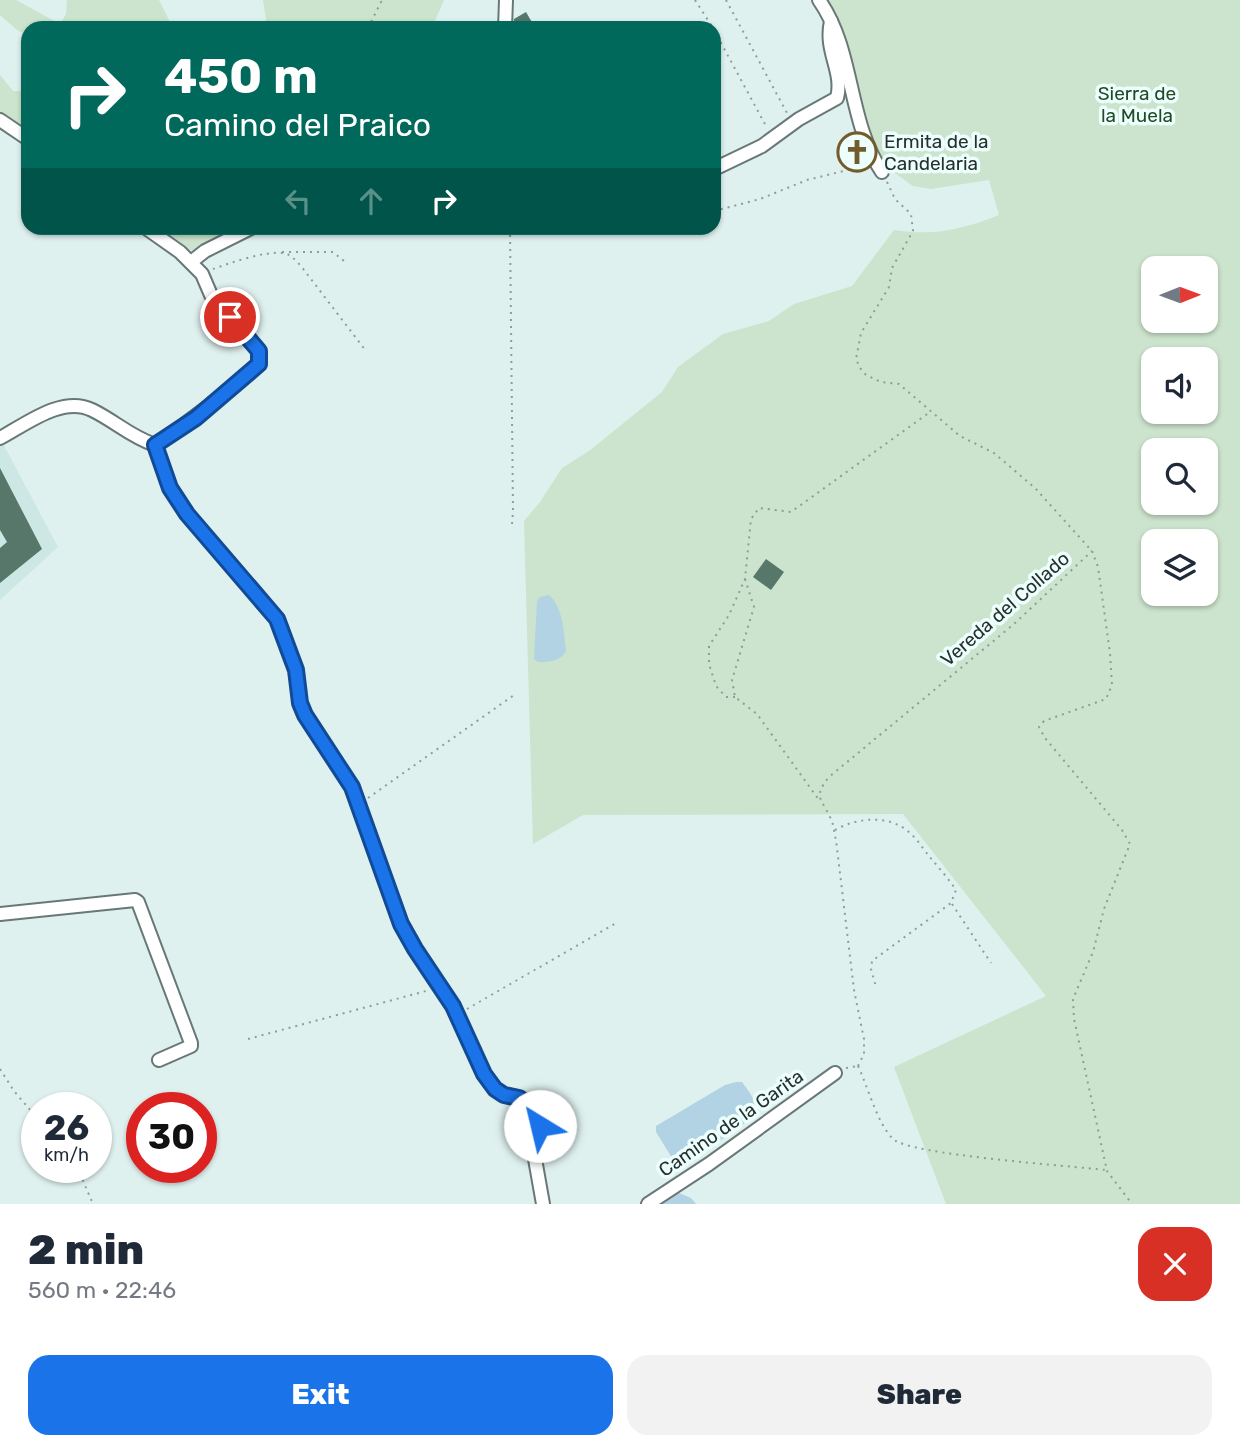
<!DOCTYPE html>
<html lang="en">
<head>
<meta charset="utf-8">
<style>
  :root { --surface:#fff; --page:#f2f2f3; --text:#1f2937; --muted:#747a83; --accent:#1a73e8 }
  body { margin:0; font-family:Rubik,sans-serif; background:var(--page); color:var(--text); height:100vh; display:flex; flex-direction:column; font-size:26px; white-space:nowrap }
  * { box-sizing:border-box; margin:0 }
  p { font-size:23px; color:var(--muted) }
  .icon { flex:none; width:38px; height:38px; fill:none; stroke:currentColor; stroke-width:2; stroke-linecap:round; stroke-linejoin:round }
  .map { position:relative; height:1204px; overflow:hidden }
  .details { display:flex; flex-direction:column; background:var(--surface); flex:1 }
  .details>* { flex:none }
  .top-card { position:absolute; left:21px; top:21px; width:700px; height:214px; border-radius:21px; box-shadow:0 2px 5px #0004; background:#00695c; color:#fff; overflow:hidden }
  .needle { width:46px; rotate:89deg }
  .fabs { position:absolute; left:1141px; top:256px; display:grid; gap:14px }
  .fabs a { display:grid; place-items:center; width:77px; height:77px; border-radius:14px; background:var(--surface); box-shadow:0 2px 5px #0004; font-size:35px }
  .speed { position:absolute; left:21px; top:1092px; display:flex; gap:14px; font-size:35px; font-weight:700; text-align:center }
  .speed>* { display:grid; place-content:center; width:91px; height:91px; border-radius:50%; background:var(--surface); box-shadow:0 2px 5px #0004; line-height:1 }
  .speed small { font-size:18px; font-weight:400 }
  .speed .limit { border:10px solid #d22; background:#fff; color:#111 }
  .pin { position:absolute; display:grid; place-items:center; width:60px; height:60px; color:#fff; margin:-30px; border:4px solid #fff; border-radius:50%; box-shadow:0 2px 7px #0007 }
  .me { position:absolute; width:77px; margin:-38px; rotate:324deg; stroke-linejoin:round; filter:drop-shadow(0 0 5px #0008) }
  .turn { display:flex; align-items:center; gap:24px; height:147px; padding:0 28px; font-size:32px }
  .turn .icon { width:91px; height:91px; stroke-width:2.5 }
  .turn b { display:block; font-size:49px; line-height:60px }
  .lanes { display:flex; align-items:center; height:66px; padding:0 28px; background:#0003; justify-content:center; gap:35px; direction:ltr }
  .lanes .off { opacity:.35 }
  .round { display:grid; place-items:center; flex:none; width:74px; height:74px; border-radius:21px; background:var(--page) }
  .headline { display:flex; align-items:center; justify-content:space-between; height:119px; padding:0 28px }
  h1 { font-size:42px; font-weight:800; line-height:52px }
  .action { display:flex; gap:14px; margin-top:auto; padding:14px 28px }
  .action a { flex:1; height:80px; border-radius:21px; background:var(--accent); color:#fff; font-size:28px; font-weight:800; line-height:80px; text-align:center }
  .action a+a { background:var(--page); color:var(--text) }
  .map>svg:first-child { display:block }
  .built { fill:#cce7e4 }
  .green { fill:#cce3cd; fill-rule:evenodd }
  .water { fill:#b2d3e3 }
  .building { fill:#57776a }
  .lines { fill:none; stroke-linecap:round; stroke-linejoin:round }
  .minor-casing { stroke:#687876; stroke-width:16 }
  .path { stroke:#8e9c9a; stroke-width:2; stroke-dasharray:2 5; stroke-linecap:butt }
  .minor { stroke:#fff; stroke-width:12 }
  .route-casing { stroke:#114b97; stroke-width:18 }
  .route { stroke:#1a73e8; stroke-width:12 }
  .labels { text-anchor:middle; dominant-baseline:central; stroke-width:7; stroke-linejoin:round; paint-order:stroke }
  .park-label { font-size:19px; fill:#234928; stroke:#ecfffc }
  .poi-label { font-size:19px; fill:#282f2e; stroke:#ecfffc; text-anchor:start }
  .street-label { font-size:19px; fill:#282f2e; stroke:#ecfffc }
</style>
</head>
<body>
<div class="map">
<svg width="1240" height="1204" viewBox="0 0 1240 1204">
  <rect width="100%" height="100%" fill="#dff1ef"/>
  <!-- built -->
  <polygon class="built" points="0,438 58,547 0,600"/>
  <!-- green -->
  <g class="green">
    <polygon points="0,0 16,0 60,24 66,14 67,0 159,0 173,28 28,28 28,36 17,30 0,15"/>
    <polygon points="263,0 444,0 432,28 262,28 266,20"/>
    <path d="M825,0h415v1204h-294l-52,-137 152,-71 -143,-182 -320,1 -50,29 -9,-323 16,-19 22,-34 27,-17 73,-59 16,-25 45,-33 46,-13 25,-17 58,-18 42,-56c40,6 67,0 105,-15l-10,-35 -58,9 -18,-3 -28,-20 -13,-23 -31,-113zM1153,268h53v52h-53zM1153,359h53v52h-53zM1153,450h53v52h-53zM1153,541h53v52h-53z"/>
    <polygon points="0,75 13,91 27,91 28,135 0,115"/>
    <polygon points="155,228 237,228 196,250 190,250"/>
  </g>
  <!-- water -->
  <g class="water">
    <path d="M549,595c14,12 15,38 17,56 -5,10 -17,11 -28,11l-4,-3 3,-58 3,-4z"/>
    <path d="M736,1082h6c8,11 18,22 11,35l-68,49h-8l-21,-34v-6l69,-41z"/>
    <polygon points="679,1193 691,1198 696,1204 662,1204 668,1197"/>
  </g>
  <!-- building -->
  <g class="building">
    <polygon points="526,12 533,24 527,28 514,28 514,19"/>
    <polygon points="857,140 863,156 861,164 851,156 848,142"/>
    <polygon points="0,468 42,549 0,583 0,548 7,542 0,530"/>
    <polygon points="766,559 784,572 771,590 753,577"/>
  </g>
  <g class="lines">
    <!-- minor casing -->
    <g class="minor-casing">
      <g id="minor">
        <path d="M819,0c36,51 28,121 63,172"/>
        <polyline points="505,28 506,0"/>
        <polyline points="0,120 28,139"/>
        <path d="M714,169l48,-23 37,-27 38,-21c7,-27 -13,-46 -6,-77"/>
        <path d="M146,228l34,24 22,22 9,21 48,56v13c-33,30 -67,56 -104,81"/>
        <polyline points="191,262 205,251 251,228"/>
        <path d="M0,438c25,-13 62,-43 92,-28 23,11 37,26 63,35l15,43 17,26 90,105 19,50 4,34 5,12 47,72 49,137 14,25 38,57 31,68 11,15 9,6 15,3 10,6 6,5 5,9 -5,41 8,45"/>
        <polyline points="0,914 135,900 138,902 191,1043 191,1046 159,1060"/>
        <polyline points="648,1204 709,1164 835,1073"/>
      </g>
    </g>
    <!-- path -->
    <g class="path">
      <polyline points="695,0 713,28"/>
      <polyline points="726,0 787,113"/>
      <polyline points="368,28 382,0"/>
      <polyline points="714,30 766,126"/>
      <polyline points="887,182 895,199 911,214 913,231 892,268 889,287 861,333 856,359 860,368 866,375 881,382 899,384 960,436 994,453 1035,488 1091,550"/>
      <polyline points="714,211 760,199 807,180 864,166"/>
      <polyline points="510,228 513,511 512,524"/>
      <polyline points="667,231 674,228"/>
      <polyline points="282,252 333,252 344,261"/>
      <path d="M213,269c17,-6 51,-18 69,-16 8,0 13,7 19,13l65,85"/>
      <polyline points="1092,551 1098,567 1110,653 1112,685 1106,699 1044,721 1039,727 1045,738 1122,830 1130,844 1104,909 1093,952 1073,999 1074,1019 1107,1171 1132,1204"/>
      <polyline points="745,579 754,607 732,680 735,697 757,714 819,800"/>
      <polyline points="735,697 726,697 716,686 709,664 709,646 729,615 745,579 751,519 759,508 791,512 930,412"/>
      <polyline points="368,798 514,695"/>
      <path d="M835,830c23,-13 56,-16 76,4 7,6 12,15 18,22 9,11 19,22 27,34l-5,13 -79,58 -1,8 5,18"/>
      <polyline points="952,904 991,963"/>
      <polyline points="467,1009 616,923"/>
      <polyline points="248,1039 426,991"/>
      <path d="M858,1066l6,-12v-15l-10,-49 -18,-150c-2,-7 -2,-16 -6,-23 -9,-19 -17,-20 -1,-40l185,-153 78,-73"/>
      <path d="M858,1066c10,21 19,57 35,73 17,16 179,27 213,31"/>
      <polyline points="846,1068 858,1066"/>
      <polyline points="0,1069 14,1091 37,1118"/>
      <polyline points="77,1167 93,1204"/>
    </g>
    <!-- minor -->
    <use href="#minor" class="minor"/>
  </g>
  <g class="lines">
    <!-- route casing -->
    <g class="route-casing">
      <polyline id="route" points="230,317 259,351 259,364 196,418 155,445 170,488 187,514 277,619 296,670 300,703 305,715 352,787 401,924 415,949 453,1006 484,1074 495,1089 504,1095 519,1098 535,1109 540,1118 540,1126"/>
    </g>
    <!-- route -->
    <use href="#route" class="route"/>
  </g>
  <!-- icons -->
  <defs>
    <g id="church-ring" transform="scale(2.0125)"><circle r="9.5" fill="#ecfffc" stroke="#725c2c" stroke-width="1.5"/><path d="M-1.2-6h2.4v3.5h3.3v2.4h-3.3V6h-2.4V-.1h-3.3v-2.4h3.3Z" fill="#725c2c"/></g>
  </defs>
  <g fill-rule="evenodd">
    <use href="#church-ring" x="857" y="152"/>
  </g>
  <g class="labels">
    <!-- park labels -->
    <g class="park-label">
      <text x="1137" y="93">Sierra de<tspan x="1137" dy="22">la Muela</tspan></text>
    </g>
    <!-- poi labels -->
    <g class="poi-label">
      <text x="884" y="141">Ermita de la<tspan x="884" dy="22">Candelaria</tspan></text>
    </g>
    <!-- street labels -->
    <g class="street-label">
      <text transform="translate(1005 609) rotate(-41)">Vereda del Collado</text>
      <text transform="translate(731 1123) rotate(-35)">Camino de la Garita</text>
    </g>
  </g>
</svg>
<div class="fabs">
<a><svg class="needle" viewBox="-14 -14 28 28"><path d="M0-13l5 13h-10z" fill="#e53935"/><path d="M0 13l5-13h-10z" fill="#747a83"/></svg></a>
<a><svg class="icon" aria-label="sound" viewBox="0 0 24 24"><path d="M4 9h4l5-4v14l-5-4H4zM17 9q2 3 0 6"/></svg></a>
<a><svg class="icon" aria-label="search" viewBox="0 0 24 24"><circle cx="10" cy="10" r="6"/><path d="M15 15l6 6"/></svg></a>
<a><svg class="icon" aria-label="layers" viewBox="0 0 24 24"><path d="M12 4l9 5-9 5-9-5zM3 14l9 5 9-5"/></svg></a>
</div>
<div class="speed"><div>26<small>km/h</small></div><div class="limit">30</div></div>
<div class="pin" style="left:230px;top:317px;background:#d93025"><svg class="icon" aria-label="arrive" viewBox="0 0 24 24"><path d="M6 21V4h12l-3 4 3 4H6"/></svg></div>
<svg class="me" style="left:540px;top:1126px" viewBox="-20 -20 40 40"><circle r="19" fill="#fff"/><path d="M0-13L10 11 0 6-10 11z" fill="#1a73e8"/></svg>
<div class="top-card">
<div class="turn"><svg class="icon" aria-label="right" viewBox="0 0 24 24"><path d="M7 20v-9h11M14 6l5 5-5 5"/></svg><div><b>450 m</b>Camino del Praico</div></div>
<div class="lanes"><svg class="icon off" aria-label="left" viewBox="0 0 24 24"><path d="M17 20v-9H6M10 6l-5 5 5 5"/></svg><svg class="icon off" aria-label="ahead" viewBox="0 0 24 24"><path d="M12 20V5M6 11l6-6 6 6"/></svg><svg class="icon" aria-label="right" viewBox="0 0 24 24"><path d="M7 20v-9h11M14 6l5 5-5 5"/></svg></div>
</div>
</div>
<section class="details">
<div class="headline"><div><h1>2 min</h1><p>560 m · 22:46</p></div><a class="round" style="background:#d93025;color:#fff"><svg class="icon" aria-label="close" viewBox="0 0 24 24"><path d="M6 6l12 12M18 6L6 18"/></svg></a></div>
<div class="action"><a>Exit</a><a>Share</a></div>
</section>
</body>
</html>
